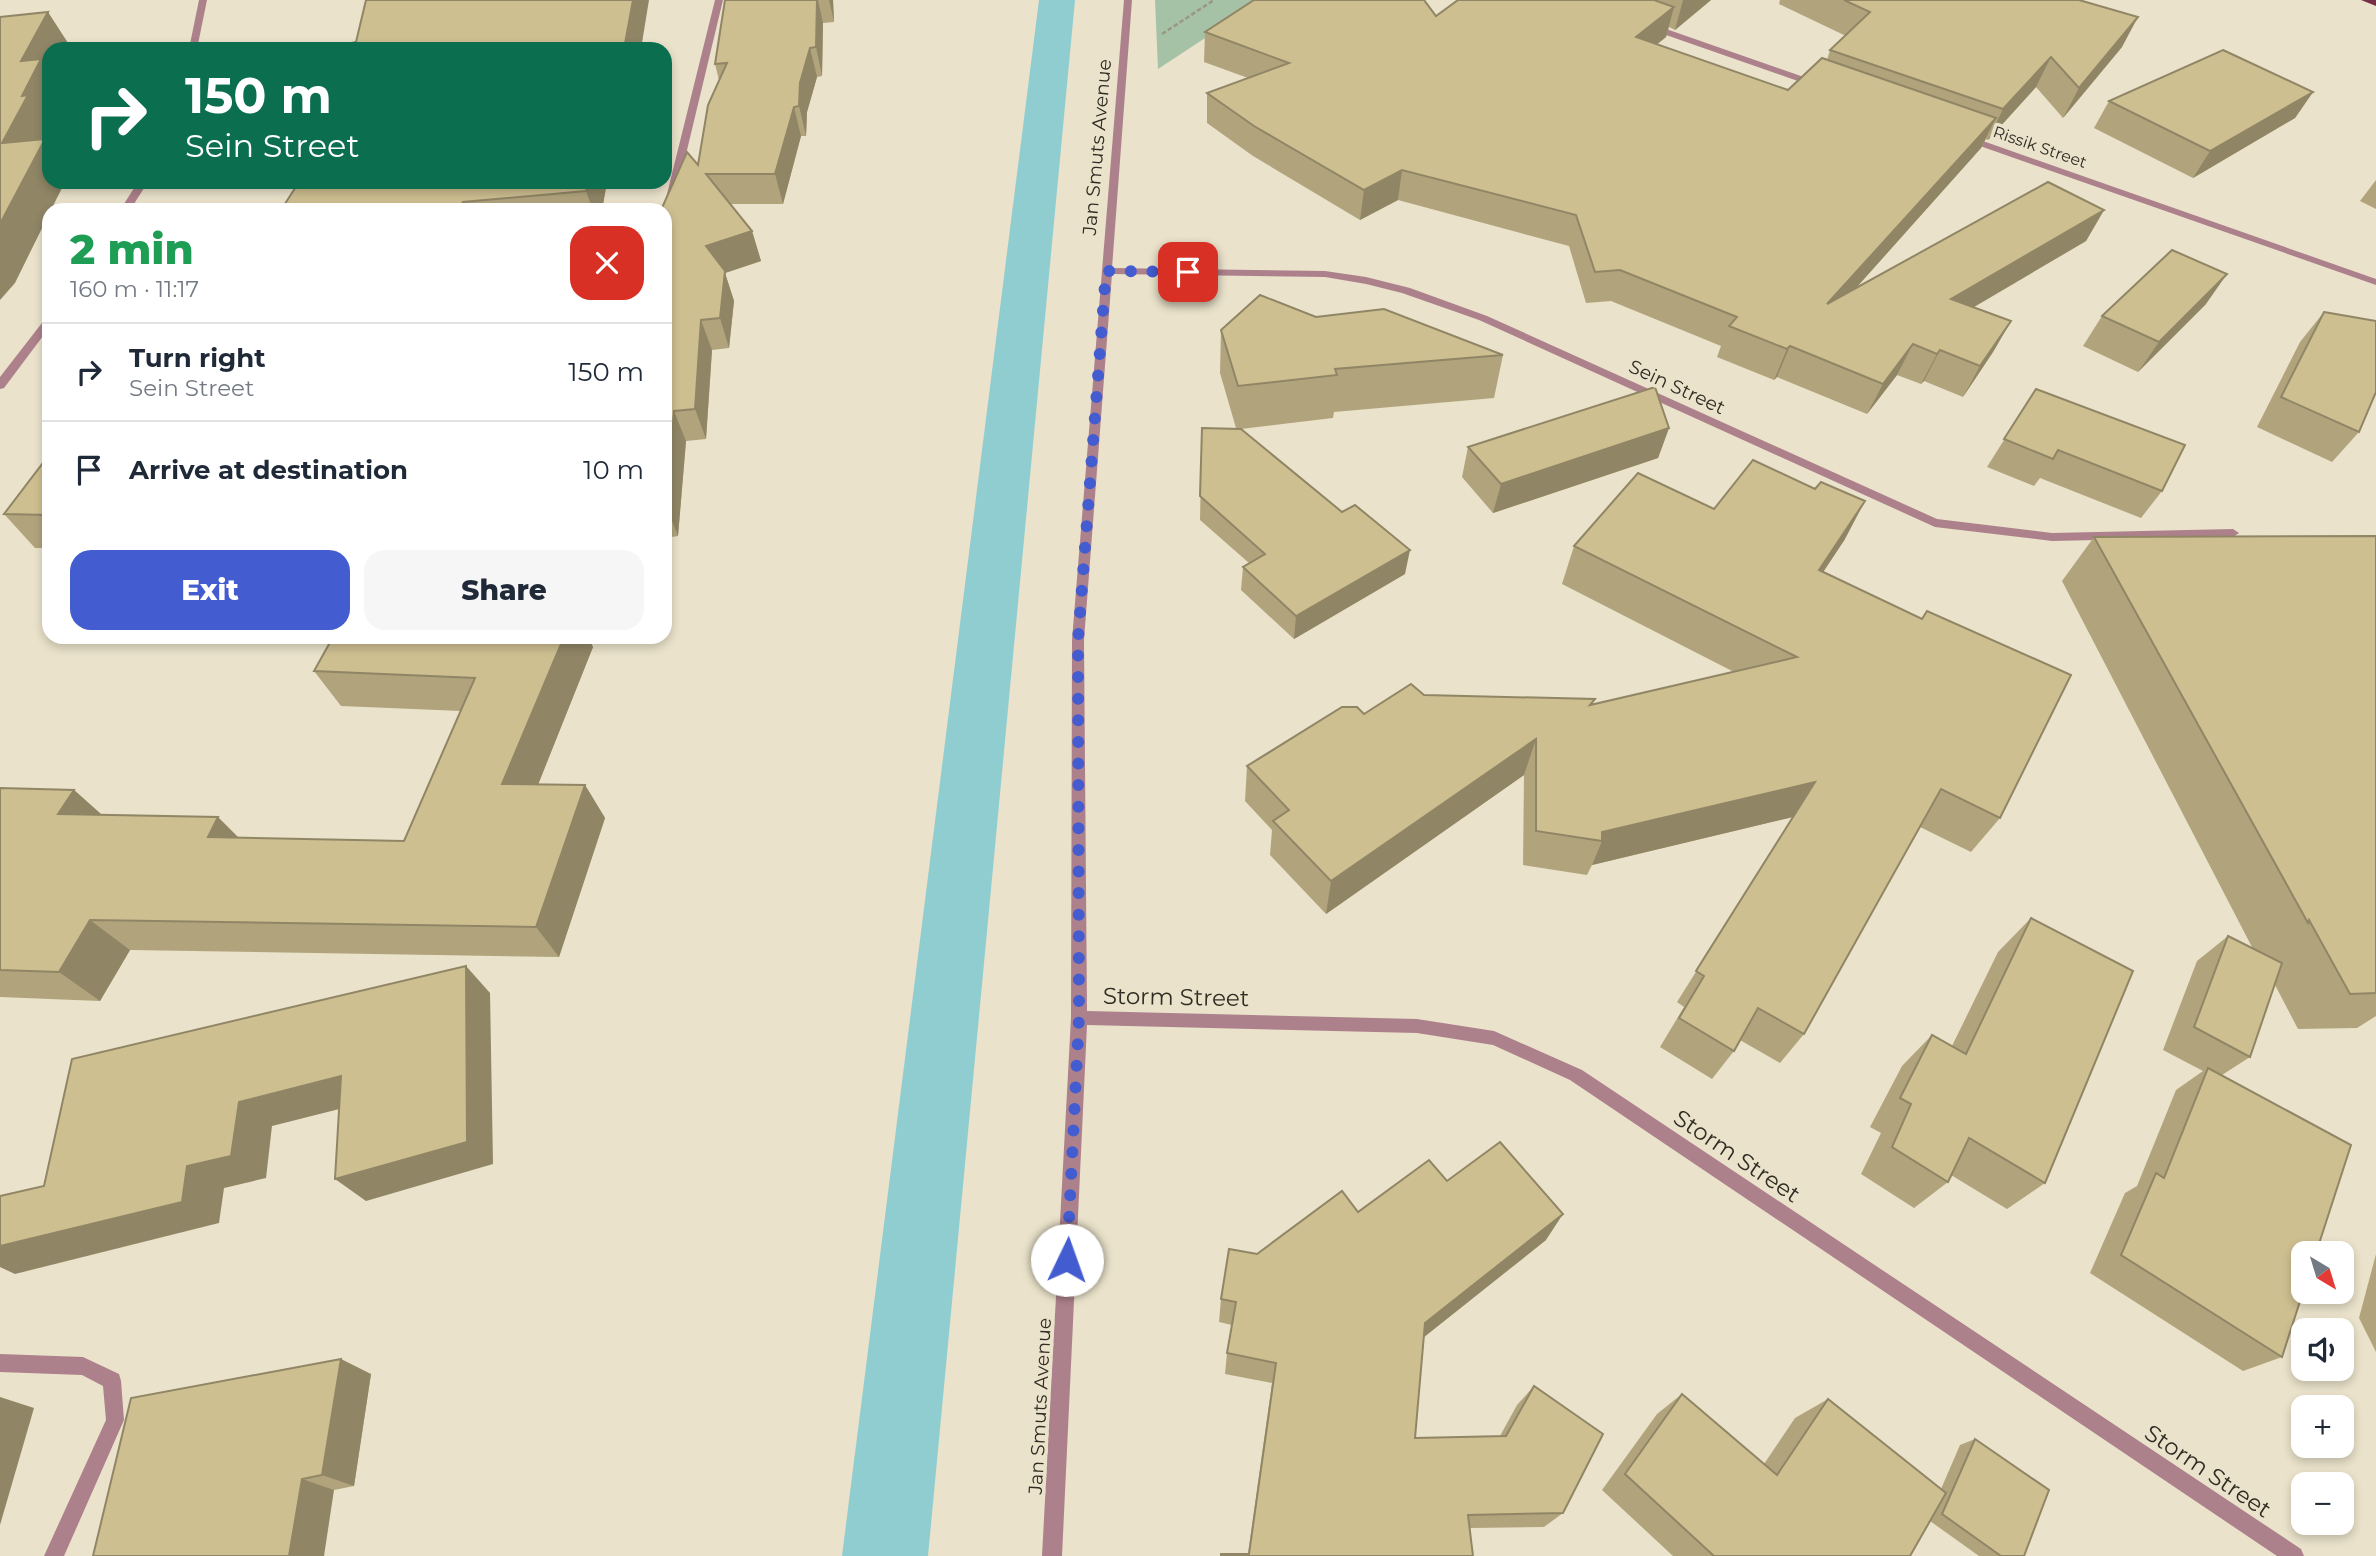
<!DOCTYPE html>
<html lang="en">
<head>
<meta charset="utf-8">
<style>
  :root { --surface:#fff; --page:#f6f6f7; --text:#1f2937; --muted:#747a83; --line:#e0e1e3; --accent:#435cd0 }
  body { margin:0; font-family:Montserrat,sans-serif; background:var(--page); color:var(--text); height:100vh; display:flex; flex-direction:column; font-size:26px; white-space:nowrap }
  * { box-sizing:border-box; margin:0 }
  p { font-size:23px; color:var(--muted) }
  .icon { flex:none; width:38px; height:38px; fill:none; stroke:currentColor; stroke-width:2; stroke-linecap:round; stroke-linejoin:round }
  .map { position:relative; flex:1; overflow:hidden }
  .side { position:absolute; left:42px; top:203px; width:630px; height:441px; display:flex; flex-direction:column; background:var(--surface); border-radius:21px; box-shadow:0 4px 10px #0003 }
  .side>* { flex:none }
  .hud { position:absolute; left:42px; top:42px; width:630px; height:147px; border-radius:21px; box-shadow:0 4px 10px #0003; background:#0b6e4f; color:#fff; overflow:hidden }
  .needle { width:46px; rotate:142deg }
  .buttons { position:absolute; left:2291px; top:1241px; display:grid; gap:14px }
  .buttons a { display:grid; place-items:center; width:63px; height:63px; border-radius:14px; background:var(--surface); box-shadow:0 4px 10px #0003; font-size:35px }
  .pin { position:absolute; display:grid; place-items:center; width:60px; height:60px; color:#fff; margin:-30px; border-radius:14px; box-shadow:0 4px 10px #0006 }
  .me { position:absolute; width:77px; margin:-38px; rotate:3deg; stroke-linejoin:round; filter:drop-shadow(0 0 5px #0008) }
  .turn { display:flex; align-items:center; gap:24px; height:147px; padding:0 28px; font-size:32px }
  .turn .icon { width:91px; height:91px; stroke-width:2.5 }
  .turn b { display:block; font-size:49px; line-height:60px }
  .round { display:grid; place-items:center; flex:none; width:74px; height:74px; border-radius:21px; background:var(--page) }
  .overview { display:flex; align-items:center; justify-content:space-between; height:119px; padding:0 28px }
  h1 { font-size:42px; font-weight:800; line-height:52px; color:#1e9e55 }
  .primary-button { display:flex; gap:14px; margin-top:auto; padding:14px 28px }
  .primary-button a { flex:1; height:80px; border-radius:21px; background:var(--accent); color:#fff; font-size:28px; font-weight:800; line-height:80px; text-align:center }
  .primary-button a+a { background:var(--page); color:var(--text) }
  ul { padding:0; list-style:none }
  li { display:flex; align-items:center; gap:21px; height:98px; padding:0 28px; border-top:2px solid var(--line) }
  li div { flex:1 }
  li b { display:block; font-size:26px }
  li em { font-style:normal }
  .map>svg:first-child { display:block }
  .green { fill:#a5c2a6 }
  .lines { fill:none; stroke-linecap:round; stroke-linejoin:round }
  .canal { fill:#90cdd1; fill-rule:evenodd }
  .path { stroke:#9c9684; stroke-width:2.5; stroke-dasharray:4.5 2.5; stroke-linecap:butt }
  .street { fill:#ad818c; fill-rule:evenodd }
  .primary { fill:#772f46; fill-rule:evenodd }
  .wall { fill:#b1a47d }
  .shaded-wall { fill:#908666 }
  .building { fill:#cebf91; stroke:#908666; stroke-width:2 }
  .route { stroke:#435cd0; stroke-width:12; stroke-dasharray:0 21.6 }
  .labels { text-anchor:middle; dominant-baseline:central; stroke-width:7; stroke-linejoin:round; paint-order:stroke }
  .far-street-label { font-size:16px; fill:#2f2c23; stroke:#eae2ca }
  .street-label { font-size:19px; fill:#2f2c23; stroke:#eae2ca }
  .near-street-label { font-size:23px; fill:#2f2c23; stroke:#eae2ca }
</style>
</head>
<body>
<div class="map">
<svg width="2376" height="1556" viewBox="0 0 2376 1556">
  <rect width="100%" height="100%" fill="#eae2ca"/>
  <!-- green -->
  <polygon class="green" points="1155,0 1263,0 1158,69"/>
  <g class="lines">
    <!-- canal -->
    <polygon class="canal" points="1039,0 1075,0 928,1556 842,1556"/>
    <!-- path -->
    <polyline class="path" points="1162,34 1214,0"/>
    <!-- street -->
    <g class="street">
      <polygon points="199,0 207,0 197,49 189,49"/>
      <polygon points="715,0 723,0 670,221 665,224 665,210 663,210"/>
      <polygon points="1124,0 1132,0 1112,268 1325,271 1366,277 1410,288 1487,316 1937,519 2052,533 2233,529 2239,533 2233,537 2052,541 1935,527 1479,320 1402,293 1366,284 1325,277 1112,274 1084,640 1087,1011 1417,1019 1494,1031 1582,1070 2301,1549 2304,1556 2277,1556 1570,1080 1493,1045 1417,1033 1087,1025 1062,1556 1042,1556 1071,1018 1072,640"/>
      <polygon points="1649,23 1818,82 1819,84 1812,86 1646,28 1645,26"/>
      <polygon points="1966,135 2376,279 2376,285 1963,140 1963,136"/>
      <polygon points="138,182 148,182 130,210 120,210"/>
      <polygon points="49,318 49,328 4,388 0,389 0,377 45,319"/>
      <polygon points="0,1354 83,1357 119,1374 121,1381 124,1420 64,1556 44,1556 106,1420 103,1386 82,1375 0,1372"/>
    </g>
    <!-- primary -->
    <polygon class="primary" points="2361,0 2376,0 2376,6"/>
  </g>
  <!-- wall -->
  <g class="wall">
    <polygon points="725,0 833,0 834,22 823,23 822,76 817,77 807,112 806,136 801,136 783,204 730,204 752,231 761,261 725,273 734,301 729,348 712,350 706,439 686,441 678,536 665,538 665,210 698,165 719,80 715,64"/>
    <polygon points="1458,0 1711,0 1675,30 1669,27 1666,37 1657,44 1788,90 1827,60 1830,50 1846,36 1779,4 1780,0 2079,0 2122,47 2063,118 2036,87 1988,140 1986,139 1981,148 1855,289 2104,210 2086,241 1973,307 2011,321 1993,352 1963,397 1924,381 1921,384 1897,375 1867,414 1777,377 1774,380 1717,357 1721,346 1611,301 1586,303 1569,246 1398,200 1360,220 1253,156 1207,123 1207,93 1248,78 1204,62 1205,32 1436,16"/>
    <polygon points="2313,92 2295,118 2193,178 2094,128 2109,101"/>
    <polygon points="2376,180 2376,209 2360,201"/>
    <polygon points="299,182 607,182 602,210 281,210"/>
    <polygon points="2206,304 2138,372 2083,346 2102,316"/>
    <polygon points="2324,312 2359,432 2332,462 2257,427 2300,342"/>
    <polygon points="1316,317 1503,355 1494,398 1334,412 1333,418 1241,429 1405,574 1294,639 1241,590 1243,567 1249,563 1200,520 1202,428 1236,428 1220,373 1221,330"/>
    <polygon points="2036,389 2162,491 2141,518 2040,478 2034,486 1987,467"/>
    <polygon points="1669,428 1658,458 1493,513 1462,477 1468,447"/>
    <polygon points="49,455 49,548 35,548 4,514"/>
    <polygon points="1714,509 1845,539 1823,572 2000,818 1971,852 1920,827 1804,1034 1780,1063 1740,1040 1734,1051 1712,1079 1660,1047 1684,1007 1677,1002 1793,817 1592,865 1587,875 1523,865 1524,775 1326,914 1270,855 1272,830 1245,801 1247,766 1364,714 1424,695 1593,704 1734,672 1562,584 1574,546"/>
    <polygon points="2376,536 2376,1016 2357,1028 2298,1029 2275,985 2250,1057 2222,1075 2282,1357 2243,1371 2090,1273 2125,1193 2137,1186 2176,1090 2203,1071 2163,1050 2197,961 2228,936 2253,949 2062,581 2094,537"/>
    <polygon points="333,637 588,637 593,647 538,785 585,785 605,818 559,957 130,950 100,1001 0,997 0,788 74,790 102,815 239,838 404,841 461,711 341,706 314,671"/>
    <polygon points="2031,918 2045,1183 2007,1209 1951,1175 1948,1182 1914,1208 1861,1174 1881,1133 1870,1127 1902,1066 1932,1035 1952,1046 1998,952"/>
    <polygon points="1447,1181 1546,1240 1424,1337 1415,1438 1500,1436 1517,1405 1534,1386 1563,1513 1544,1527 1470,1528 1248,1554 1272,1383 1225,1374 1227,1353 1232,1325 1219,1322 1221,1299 1257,1254 1358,1212"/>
    <polygon points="2376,1254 2376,1352 2359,1318"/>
    <polygon points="371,1374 354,1486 334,1490 93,1556"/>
    <polygon points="1682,1394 1764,1464 1795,1418 1828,1399 1941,1489 1960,1445 1975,1439 2024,1556 1979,1556 1930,1521 1910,1556 1673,1556 1602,1490 1657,1414"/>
  </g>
  <!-- shaded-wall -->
  <g class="shaded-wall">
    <polygon points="633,0 649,0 641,49 624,49"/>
    <polygon points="817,0 818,0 823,23 822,76 816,47"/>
    <polygon points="829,0 833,0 834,22"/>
    <polygon points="1683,0 1711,0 1675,30"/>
    <polygon points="1674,7 1666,37 1629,67 1636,37"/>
    <polygon points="48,12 70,46 68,49 49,49 49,123 48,124 49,134 46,140 49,145 49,182 65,182 51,210 49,210 49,214 15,283 0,300 0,224 2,143 22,96 21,61"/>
    <polygon points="2138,17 2122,47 2063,118 2079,88"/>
    <polygon points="810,48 817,77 807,112 806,136 799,106 800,83"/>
    <polygon points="2051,57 2036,87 1988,140 2003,109"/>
    <polygon points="2313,92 2295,118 2193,178 2210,151"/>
    <polygon points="794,107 801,136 783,204 775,174"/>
    <polygon points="1996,118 1981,148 1814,335 1827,304"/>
    <polygon points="1402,170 1398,200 1360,220 1364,190"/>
    <polygon points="588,182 607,182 602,210 593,210 586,191"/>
    <polygon points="463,202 467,210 459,210"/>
    <polygon points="2104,210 2086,241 1935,330 1951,299"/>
    <polygon points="752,231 761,261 725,273 734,301 729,348 720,318 706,246"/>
    <polygon points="2227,274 2206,304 2138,372 2159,342"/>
    <polygon points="701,320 712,350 706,439 695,409"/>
    <polygon points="2011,321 1993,352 1963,397 1980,366"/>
    <polygon points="1913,344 1897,375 1867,414 1883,384"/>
    <polygon points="1790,346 1777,377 1774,380 1787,349"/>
    <polygon points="1940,350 1924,381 1921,384 1937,354"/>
    <polygon points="674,411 686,441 678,536 666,506"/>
    <polygon points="1669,428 1658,458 1493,513 1501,484"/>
    <polygon points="1865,501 1845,539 1800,607 1819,570"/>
    <polygon points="1410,550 1405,574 1294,639 1296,616"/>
    <polygon points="564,637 588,637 593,647 525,817 502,784"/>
    <polygon points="1536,739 1524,775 1326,914 1331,881"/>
    <polygon points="1815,782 1793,817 1592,865 1602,841 1602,832"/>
    <polygon points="585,785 605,818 559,957 536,927"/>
    <polygon points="74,790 111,823 58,814"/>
    <polygon points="218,817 251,850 208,837"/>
    <polygon points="90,920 130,950 100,1001 59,972"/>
    <polygon points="466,966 490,993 493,1164 366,1201 335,1179"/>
    <polygon points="341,1076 371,1101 272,1126 266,1178 224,1188 219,1223 15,1274 0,1267 0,1246 187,1166 239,1102"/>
    <polygon points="1563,1214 1546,1240 1414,1345 1425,1323"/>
    <polygon points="341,1359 371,1374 354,1486 322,1475"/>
    <polygon points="0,1397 34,1408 0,1525"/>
    <polygon points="302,1479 334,1490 324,1556 289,1556"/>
  </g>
  <!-- building -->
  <g class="building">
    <polygon points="366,0 633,0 624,49 339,49 338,46 356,42"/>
    <polygon points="725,0 817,0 816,47 810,48 800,83 799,106 794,107 775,174 706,174 752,231 706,246 725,271 720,318 701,320 695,409 674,411 666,506 665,507 665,210 661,210 687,152 698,165 708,105 727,63 715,64"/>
    <polygon points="1254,0 1424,0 1436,16 1458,0 1654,0 1674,7 1636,37 1788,90 1822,58 1996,118 1827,304 2048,182 2104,210 1951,299 2011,321 1980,366 1940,350 1937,354 1913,344 1883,384 1790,346 1787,349 1729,326 1737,317 1620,270 1595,272 1576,215 1402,170 1364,190 1254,126 1207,93 1289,63 1205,32"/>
    <polygon points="1844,0 2079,0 2138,17 2079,88 2051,57 2003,109 1830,50 1870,12"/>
    <polygon points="48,12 21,61 41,59 22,96 28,95 2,143 45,139 0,224 0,17"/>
    <polygon points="2223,50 2313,92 2210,151 2109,101"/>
    <polygon points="299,182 588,182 586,191 463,202 459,210 281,210"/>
    <polygon points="2172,250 2227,274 2159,342 2102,316"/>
    <polygon points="1260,295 1316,317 1384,309 1503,355 1335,369 1337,375 1238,386 1221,330"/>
    <polygon points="2324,312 2376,321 2376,392 2359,432 2281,397"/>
    <polygon points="1655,387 1669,428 1501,484 1468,447"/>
    <polygon points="2036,389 2185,445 2162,491 2058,450 2053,459 2004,439"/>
    <polygon points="1202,428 1241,429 1342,512 1355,505 1410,550 1296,616 1243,567 1265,554 1200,496"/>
    <polygon points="49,455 49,515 4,514"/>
    <polygon points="1753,460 1815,489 1821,482 1865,501 1819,570 1922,619 1927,611 2071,675 2000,818 1941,789 1804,1034 1758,1008 1734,1051 1679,1018 1704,976 1696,971 1815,782 1602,832 1602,841 1536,831 1536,739 1331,881 1273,821 1289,810 1247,766 1342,707 1357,707 1364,714 1411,684 1424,695 1595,699 1590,705 1797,657 1574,546 1638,473 1714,509"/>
    <polygon points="2376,536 2376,993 2350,994 2309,920 2308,923 2094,537"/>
    <polygon points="333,637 564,637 502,784 585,785 536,927 90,920 59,972 0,970 0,788 74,790 58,814 218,817 208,837 404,841 475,678 314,671"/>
    <polygon points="2031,918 2133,971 2045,1183 1969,1138 1948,1182 1892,1147 1911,1104 1900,1098 1932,1035 1966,1054"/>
    <polygon points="2228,936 2282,963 2250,1057 2194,1027"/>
    <polygon points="466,966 467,1142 335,1179 341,1076 239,1102 231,1156 187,1166 182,1202 0,1246 0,1196 44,1186 72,1059"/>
    <polygon points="2208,1068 2351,1145 2316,1253 2303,1253 2303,1292 2282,1357 2121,1255 2156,1173 2164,1178"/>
    <polygon points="1500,1142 1563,1214 1425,1323 1415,1438 1506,1436 1534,1386 1603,1434 1563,1513 1468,1515 1473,1556 1221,1556 1221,1554 1249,1554 1276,1363 1227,1353 1236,1302 1221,1299 1229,1249 1257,1254 1342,1191 1358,1212 1429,1160 1447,1181"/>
    <polygon points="341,1359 322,1475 302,1479 289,1556 93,1556 131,1398"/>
    <polygon points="1682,1394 1777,1475 1828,1399 1946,1493 1910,1556 1714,1556 1625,1474"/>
    <polygon points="1975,1439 2049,1490 2024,1556 2001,1556 1942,1514"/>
  </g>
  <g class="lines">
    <!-- route -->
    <polyline class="route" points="1067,1260 1079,1018 1078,640 1106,271 1188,272"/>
  </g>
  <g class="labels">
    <!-- far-street labels -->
    <g class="far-street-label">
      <text transform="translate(2040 147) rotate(19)">Rissik Street</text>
    </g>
    <!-- street labels -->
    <g class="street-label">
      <text transform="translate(1097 147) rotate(-85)">Jan Smuts Avenue</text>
      <text transform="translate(1677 387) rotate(25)">Sein Street</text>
      <text transform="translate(1040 1406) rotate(-87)">Jan Smuts Avenue</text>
    </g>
    <!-- near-street labels -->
    <g class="near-street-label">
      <text transform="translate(1176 997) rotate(1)">Storm Street</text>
      <text transform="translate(1737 1156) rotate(34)">Storm Street</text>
      <text transform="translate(2208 1471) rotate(34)">Storm Street</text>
    </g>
  </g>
</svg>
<div class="buttons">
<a><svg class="needle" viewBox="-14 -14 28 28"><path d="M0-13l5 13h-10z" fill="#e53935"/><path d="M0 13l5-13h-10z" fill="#747a83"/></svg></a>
<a><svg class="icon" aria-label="sound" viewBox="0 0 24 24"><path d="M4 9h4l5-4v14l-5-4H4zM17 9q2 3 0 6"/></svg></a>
<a>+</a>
<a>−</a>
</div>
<div class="pin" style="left:1188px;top:272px;background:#d93025"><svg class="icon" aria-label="arrive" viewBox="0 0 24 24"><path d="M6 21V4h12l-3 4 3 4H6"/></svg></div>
<svg class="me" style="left:1067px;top:1260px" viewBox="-20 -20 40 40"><circle r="19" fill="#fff"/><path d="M0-13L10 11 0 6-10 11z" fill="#435cd0"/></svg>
<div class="hud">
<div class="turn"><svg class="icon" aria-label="right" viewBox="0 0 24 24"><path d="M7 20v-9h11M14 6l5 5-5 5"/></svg><div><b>150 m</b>Sein Street</div></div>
</div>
<section class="side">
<div class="overview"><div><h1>2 min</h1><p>160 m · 11:17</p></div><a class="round" style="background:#d93025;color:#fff"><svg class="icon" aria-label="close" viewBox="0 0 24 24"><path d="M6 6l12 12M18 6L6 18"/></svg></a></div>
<ul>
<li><svg class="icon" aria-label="right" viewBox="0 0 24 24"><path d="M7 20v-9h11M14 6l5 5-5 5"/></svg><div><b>Turn right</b><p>Sein Street</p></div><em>150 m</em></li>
<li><svg class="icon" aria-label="arrive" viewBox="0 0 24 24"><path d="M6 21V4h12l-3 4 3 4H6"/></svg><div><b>Arrive at destination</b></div><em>10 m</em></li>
</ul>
<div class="primary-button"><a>Exit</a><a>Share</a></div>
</section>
</div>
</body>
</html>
